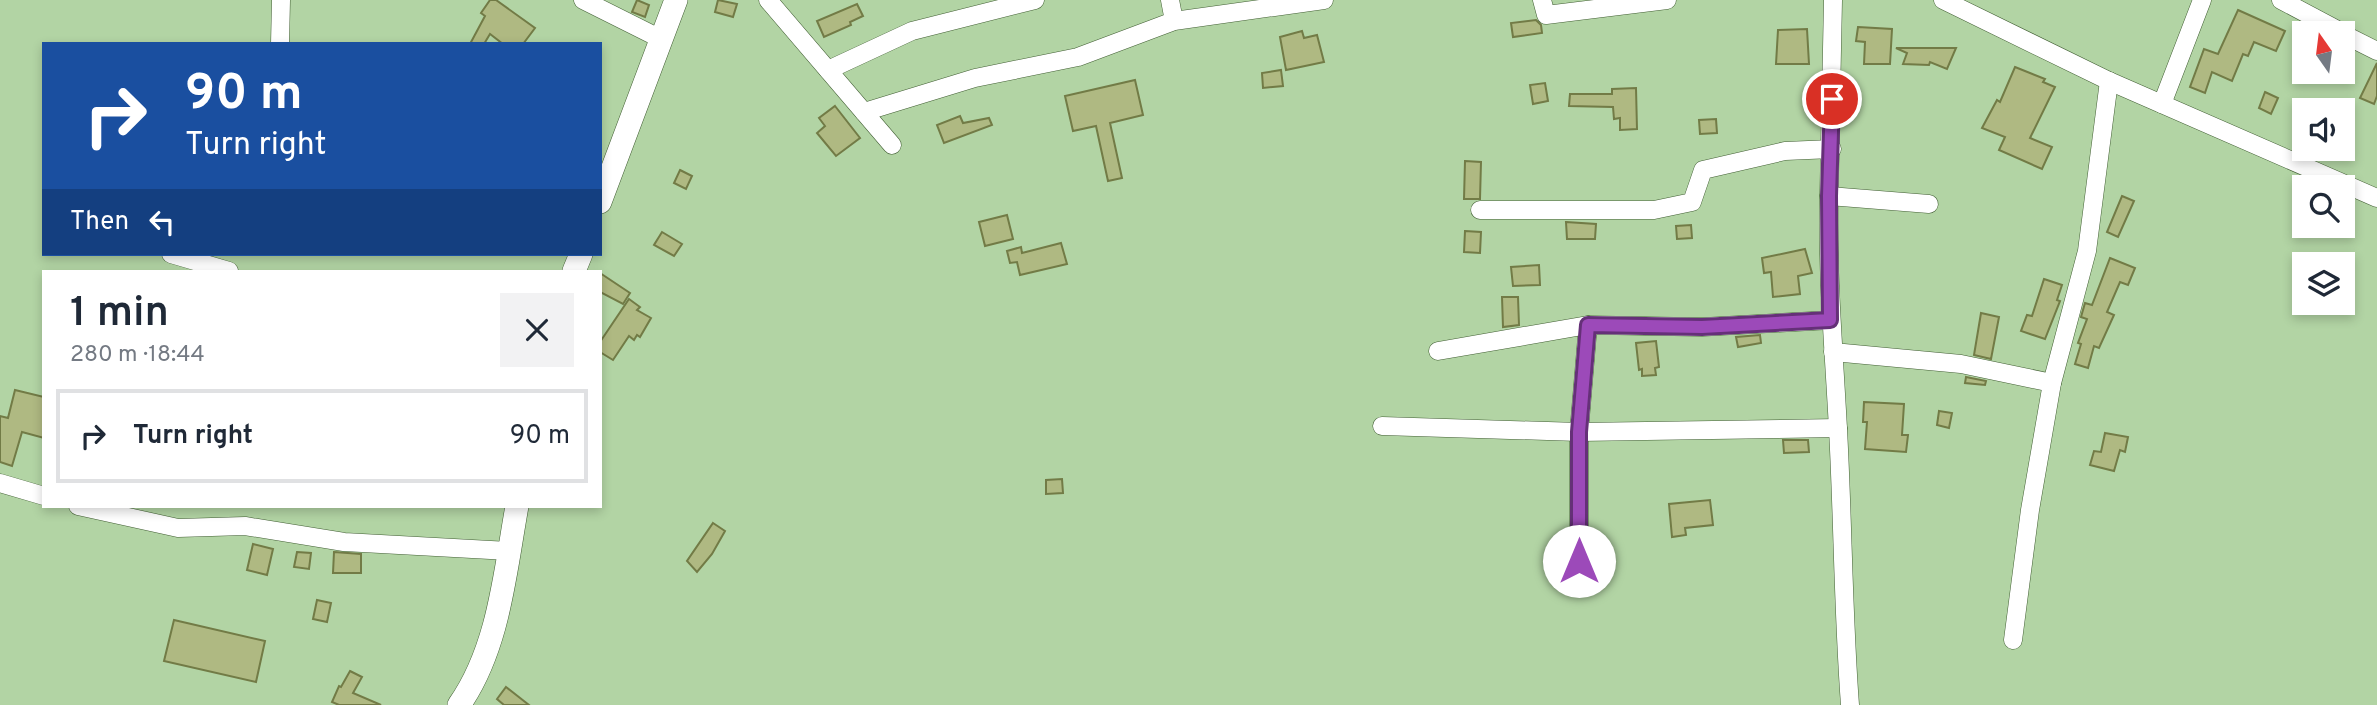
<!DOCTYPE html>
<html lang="en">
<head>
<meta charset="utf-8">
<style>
  :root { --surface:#fff; --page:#f2f2f3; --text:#1f2937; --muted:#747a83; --line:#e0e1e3 }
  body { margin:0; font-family:Overpass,sans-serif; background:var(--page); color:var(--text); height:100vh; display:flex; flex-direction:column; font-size:26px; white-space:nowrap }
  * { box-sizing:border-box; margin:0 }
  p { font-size:23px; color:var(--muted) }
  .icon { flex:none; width:38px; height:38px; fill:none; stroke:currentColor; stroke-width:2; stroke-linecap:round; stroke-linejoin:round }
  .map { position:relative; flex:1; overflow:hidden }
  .drawer { position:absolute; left:42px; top:270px; width:560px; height:238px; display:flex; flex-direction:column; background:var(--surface); border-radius:0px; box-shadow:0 4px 10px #0003 }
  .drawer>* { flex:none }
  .banner { position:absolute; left:42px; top:42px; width:560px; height:214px; border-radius:0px; box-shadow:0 4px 10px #0003; background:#1a4fa0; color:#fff; overflow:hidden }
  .needle { width:46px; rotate:346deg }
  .buttons { position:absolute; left:2292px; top:21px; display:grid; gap:14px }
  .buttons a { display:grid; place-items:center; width:63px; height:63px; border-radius:0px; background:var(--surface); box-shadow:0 4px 10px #0003; font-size:35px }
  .pin { position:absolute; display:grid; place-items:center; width:60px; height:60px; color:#fff; margin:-30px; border:4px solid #fff; border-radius:50%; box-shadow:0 2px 7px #0007 }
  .me { position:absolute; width:77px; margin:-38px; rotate:0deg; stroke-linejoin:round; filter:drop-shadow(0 0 5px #0008) }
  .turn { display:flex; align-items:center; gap:24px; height:147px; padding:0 28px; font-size:32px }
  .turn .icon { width:91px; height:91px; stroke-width:2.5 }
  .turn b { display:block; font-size:49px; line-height:60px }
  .then { display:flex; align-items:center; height:66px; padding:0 28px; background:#0003; gap:14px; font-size:26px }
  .round { display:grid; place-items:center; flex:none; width:74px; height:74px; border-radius:0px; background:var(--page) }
  .overview { display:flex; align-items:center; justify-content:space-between; height:119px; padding:0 28px }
  h1 { font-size:42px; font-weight:600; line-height:52px }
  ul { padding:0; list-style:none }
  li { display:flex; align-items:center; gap:21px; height:94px; margin:0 14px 10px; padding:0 14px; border:4px solid var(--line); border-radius:0px }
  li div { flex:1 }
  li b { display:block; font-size:26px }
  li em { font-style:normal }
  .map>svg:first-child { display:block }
  .building { fill:#afb982; stroke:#727b46; stroke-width:2 }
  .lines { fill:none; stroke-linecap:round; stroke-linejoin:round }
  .minor-casing { stroke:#425f34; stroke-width:19 }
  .tertiary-casing { stroke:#425f34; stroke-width:24 }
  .minor { stroke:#fff; stroke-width:18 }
  .tertiary { stroke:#fff; stroke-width:23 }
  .route-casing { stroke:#653078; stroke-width:18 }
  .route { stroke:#9c4ab9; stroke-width:12 }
</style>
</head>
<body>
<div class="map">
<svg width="2377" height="705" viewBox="0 0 2377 705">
  <rect width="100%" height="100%" fill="#b2d4a4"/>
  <!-- building -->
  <g class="building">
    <polygon points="490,0 496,0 535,28 523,44 503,44 490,34 484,44 470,44 485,16 481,13"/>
    <polygon points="637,0 649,5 645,17 632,12"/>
    <polygon points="718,0 737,4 733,17 715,12"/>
    <polygon points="857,4 863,16 850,22 851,25 824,37 817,21"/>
    <polygon points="2238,10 2285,31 2276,51 2254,42 2248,56 2243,54 2232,81 2212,72 2205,93 2190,87 2204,49 2218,54"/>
    <polygon points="1536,20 1541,25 1542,33 1513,37 1511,23"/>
    <polygon points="1858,27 1892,29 1890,64 1864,64 1865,42 1856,41"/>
    <polygon points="1807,29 1809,64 1776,64 1778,30"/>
    <polygon points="1302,31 1304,38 1317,35 1324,62 1286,70 1280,37"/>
    <polygon points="1896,48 1956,48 1947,69 1930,62 1929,65 1903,64 1907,53"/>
    <polygon points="2377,63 2377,96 2374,104 2360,98"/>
    <polygon points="2015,67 2045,79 2043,82 2055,87 2030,138 2052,147 2042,169 1999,150 2005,137 1982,128 1997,100 2000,102"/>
    <polygon points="1281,70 1283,86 1263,88 1262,73"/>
    <polygon points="1135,80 1143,115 1110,123 1122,178 1108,181 1096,126 1073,131 1065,96"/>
    <polygon points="1545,83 1548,101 1533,104 1530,85"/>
    <polygon points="1636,88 1637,129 1620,130 1620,118 1614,119 1613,107 1569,106 1570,94 1612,94 1612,89"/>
    <polygon points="2265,92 2278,98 2271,114 2259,108"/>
    <polygon points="835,106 860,138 836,156 817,133 825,126 819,118"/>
    <polygon points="960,116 963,123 989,118 992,125 944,143 937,125"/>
    <polygon points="1716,119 1717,133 1700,134 1699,120"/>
    <polygon points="1465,161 1481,162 1480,199 1464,199"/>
    <polygon points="680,170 692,176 686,189 674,183"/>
    <polygon points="2122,196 2134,201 2118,237 2107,232"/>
    <polygon points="1007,215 1013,239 985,246 979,222"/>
    <polygon points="1566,222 1596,224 1595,239 1567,239"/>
    <polygon points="1691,225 1692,238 1677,239 1676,226"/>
    <polygon points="1465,231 1481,232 1480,253 1464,252"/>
    <polygon points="662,232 682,244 674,256 654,245"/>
    <polygon points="1061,243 1067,264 1020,275 1017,262 1010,263 1007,251 1021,247 1022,253"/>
    <polygon points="1805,249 1812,273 1798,276 1800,294 1773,297 1771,272 1764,273 1762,258"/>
    <polygon points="2110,258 2135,268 2128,285 2120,282 2107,312 2114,315 2099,348 2094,346 2088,368 2075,364 2081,344 2078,343 2087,319 2081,317 2085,303 2092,305"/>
    <polygon points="1539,265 1540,285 1513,286 1511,267"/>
    <polygon points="600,273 630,293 623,304 600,292"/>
    <polygon points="2044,279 2062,285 2057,300 2060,301 2045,339 2021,331 2027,315 2032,316"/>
    <polygon points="1502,297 1518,297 1519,325 1503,327"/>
    <polygon points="629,299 640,307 637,310 651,318 640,337 637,335 634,340 629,336 613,360 600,352 600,342"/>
    <polygon points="1981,313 1999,317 1991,359 1974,355"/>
    <polygon points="1760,335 1761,343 1738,347 1736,337"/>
    <polygon points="1656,341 1659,367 1655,368 1656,375 1642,376 1642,369 1639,370 1636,343"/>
    <polygon points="1966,377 1986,381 1985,385 1965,383"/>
    <polygon points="15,390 44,397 44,438 22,432 12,466 0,462 0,416 8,418"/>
    <polygon points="1864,402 1904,404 1902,435 1908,435 1906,452 1865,449 1867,422 1863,422"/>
    <polygon points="1939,411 1952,413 1949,428 1937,425"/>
    <polygon points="2105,433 2128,437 2125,452 2120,450 2114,471 2090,465 2094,451 2101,452"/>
    <polygon points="1783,440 1808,440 1809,452 1784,453"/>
    <polygon points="1062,479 1063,493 1046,494 1046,480"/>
    <polygon points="1710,500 1713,525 1685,528 1686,535 1672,537 1669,504"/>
    <polygon points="713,523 725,531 712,554 697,572 687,561"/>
    <polygon points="253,544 273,549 267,575 247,570"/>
    <polygon points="297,552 311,553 309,569 294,567"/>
    <polygon points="334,552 361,554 361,573 333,573"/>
    <polygon points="317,600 331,603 327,622 313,619"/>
    <polygon points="174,620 265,641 256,682 164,661"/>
    <polygon points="350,671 362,677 353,693 381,705 339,705 332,702 339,686 341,687"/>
    <polygon points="506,687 529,705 504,705 497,699"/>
  </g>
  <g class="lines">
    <!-- minor casing -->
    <g class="minor-casing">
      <g id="minor">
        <polyline points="583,0 661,39"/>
        <polyline points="768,0 892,145"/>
        <polyline points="1170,0 1174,21"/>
        <polyline points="1542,0 1546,15 1667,0"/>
        <path d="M1833,0c-1,65 -3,131 -4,196 -2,78 5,156 9,233 5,92 5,184 12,276"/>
        <polyline points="1943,0 2109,81 2377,198"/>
        <polyline points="2281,0 2343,33"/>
        <polyline points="2343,34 2377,51"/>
        <polyline points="280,44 281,0"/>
        <polyline points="828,70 912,31 1035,0"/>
        <polyline points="2162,104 2202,0"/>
        <polyline points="864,112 975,78 1078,57 1174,21 1324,0"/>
        <polyline points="1829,196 1929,204"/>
        <polyline points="1480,210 1654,210 1692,202 1703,170 1785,151 1832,149"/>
        <polyline points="171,254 229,271"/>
        <polyline points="1438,351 1588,325 1702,327 1831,320"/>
        <polyline points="1833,352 1961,364 2052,383"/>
        <polyline points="1382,426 1579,432 1838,428"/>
        <polyline points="0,483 44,496"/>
        <polyline points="78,506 178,528 245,526 344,542 509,551"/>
        <polyline points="1579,561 1579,432 1588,325"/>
        <polyline points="2013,640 2030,510 2052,383 2087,251 2109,81"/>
      </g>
    </g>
    <!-- tertiary casing -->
    <g class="tertiary-casing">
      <g id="tertiary">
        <polyline points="600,202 676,0"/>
        <polyline points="574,271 581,254"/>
        <path d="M459,705c40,-57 46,-133 58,-199"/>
      </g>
    </g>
    <!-- minor -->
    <use href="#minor" class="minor"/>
    <!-- tertiary -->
    <use href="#tertiary" class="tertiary"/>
  </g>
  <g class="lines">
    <!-- route casing -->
    <g class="route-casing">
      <polyline id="route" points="1579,561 1579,432 1588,325 1702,327 1830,320 1829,196 1832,99"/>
    </g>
    <!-- route -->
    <use href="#route" class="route"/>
  </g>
</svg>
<div class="buttons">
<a><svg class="needle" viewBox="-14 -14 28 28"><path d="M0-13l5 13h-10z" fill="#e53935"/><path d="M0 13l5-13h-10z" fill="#747a83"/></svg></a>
<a><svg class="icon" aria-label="sound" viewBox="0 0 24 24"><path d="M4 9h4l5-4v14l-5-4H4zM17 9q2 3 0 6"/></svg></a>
<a><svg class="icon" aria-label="search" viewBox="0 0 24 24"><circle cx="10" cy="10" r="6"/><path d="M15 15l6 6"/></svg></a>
<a><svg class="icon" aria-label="layers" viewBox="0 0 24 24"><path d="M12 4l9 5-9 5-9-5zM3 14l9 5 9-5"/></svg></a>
</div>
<div class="pin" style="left:1832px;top:99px;background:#d93025"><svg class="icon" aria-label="arrive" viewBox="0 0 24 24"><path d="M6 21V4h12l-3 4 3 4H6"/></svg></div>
<svg class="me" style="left:1579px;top:561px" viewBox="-20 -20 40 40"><circle r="19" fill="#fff"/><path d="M0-13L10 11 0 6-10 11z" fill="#9c4ab9"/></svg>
<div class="banner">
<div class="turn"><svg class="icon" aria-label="right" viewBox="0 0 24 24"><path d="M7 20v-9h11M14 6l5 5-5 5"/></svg><div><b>90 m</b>Turn right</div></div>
<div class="then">Then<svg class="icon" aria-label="left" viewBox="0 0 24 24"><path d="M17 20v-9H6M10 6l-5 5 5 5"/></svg></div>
</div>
<section class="drawer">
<div class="overview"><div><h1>1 min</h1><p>280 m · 18:44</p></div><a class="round"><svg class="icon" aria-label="close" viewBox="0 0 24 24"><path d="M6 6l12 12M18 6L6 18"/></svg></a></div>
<ul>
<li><svg class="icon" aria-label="right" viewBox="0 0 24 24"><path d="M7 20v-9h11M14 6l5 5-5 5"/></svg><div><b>Turn right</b></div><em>90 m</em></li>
</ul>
</section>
</div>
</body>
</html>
